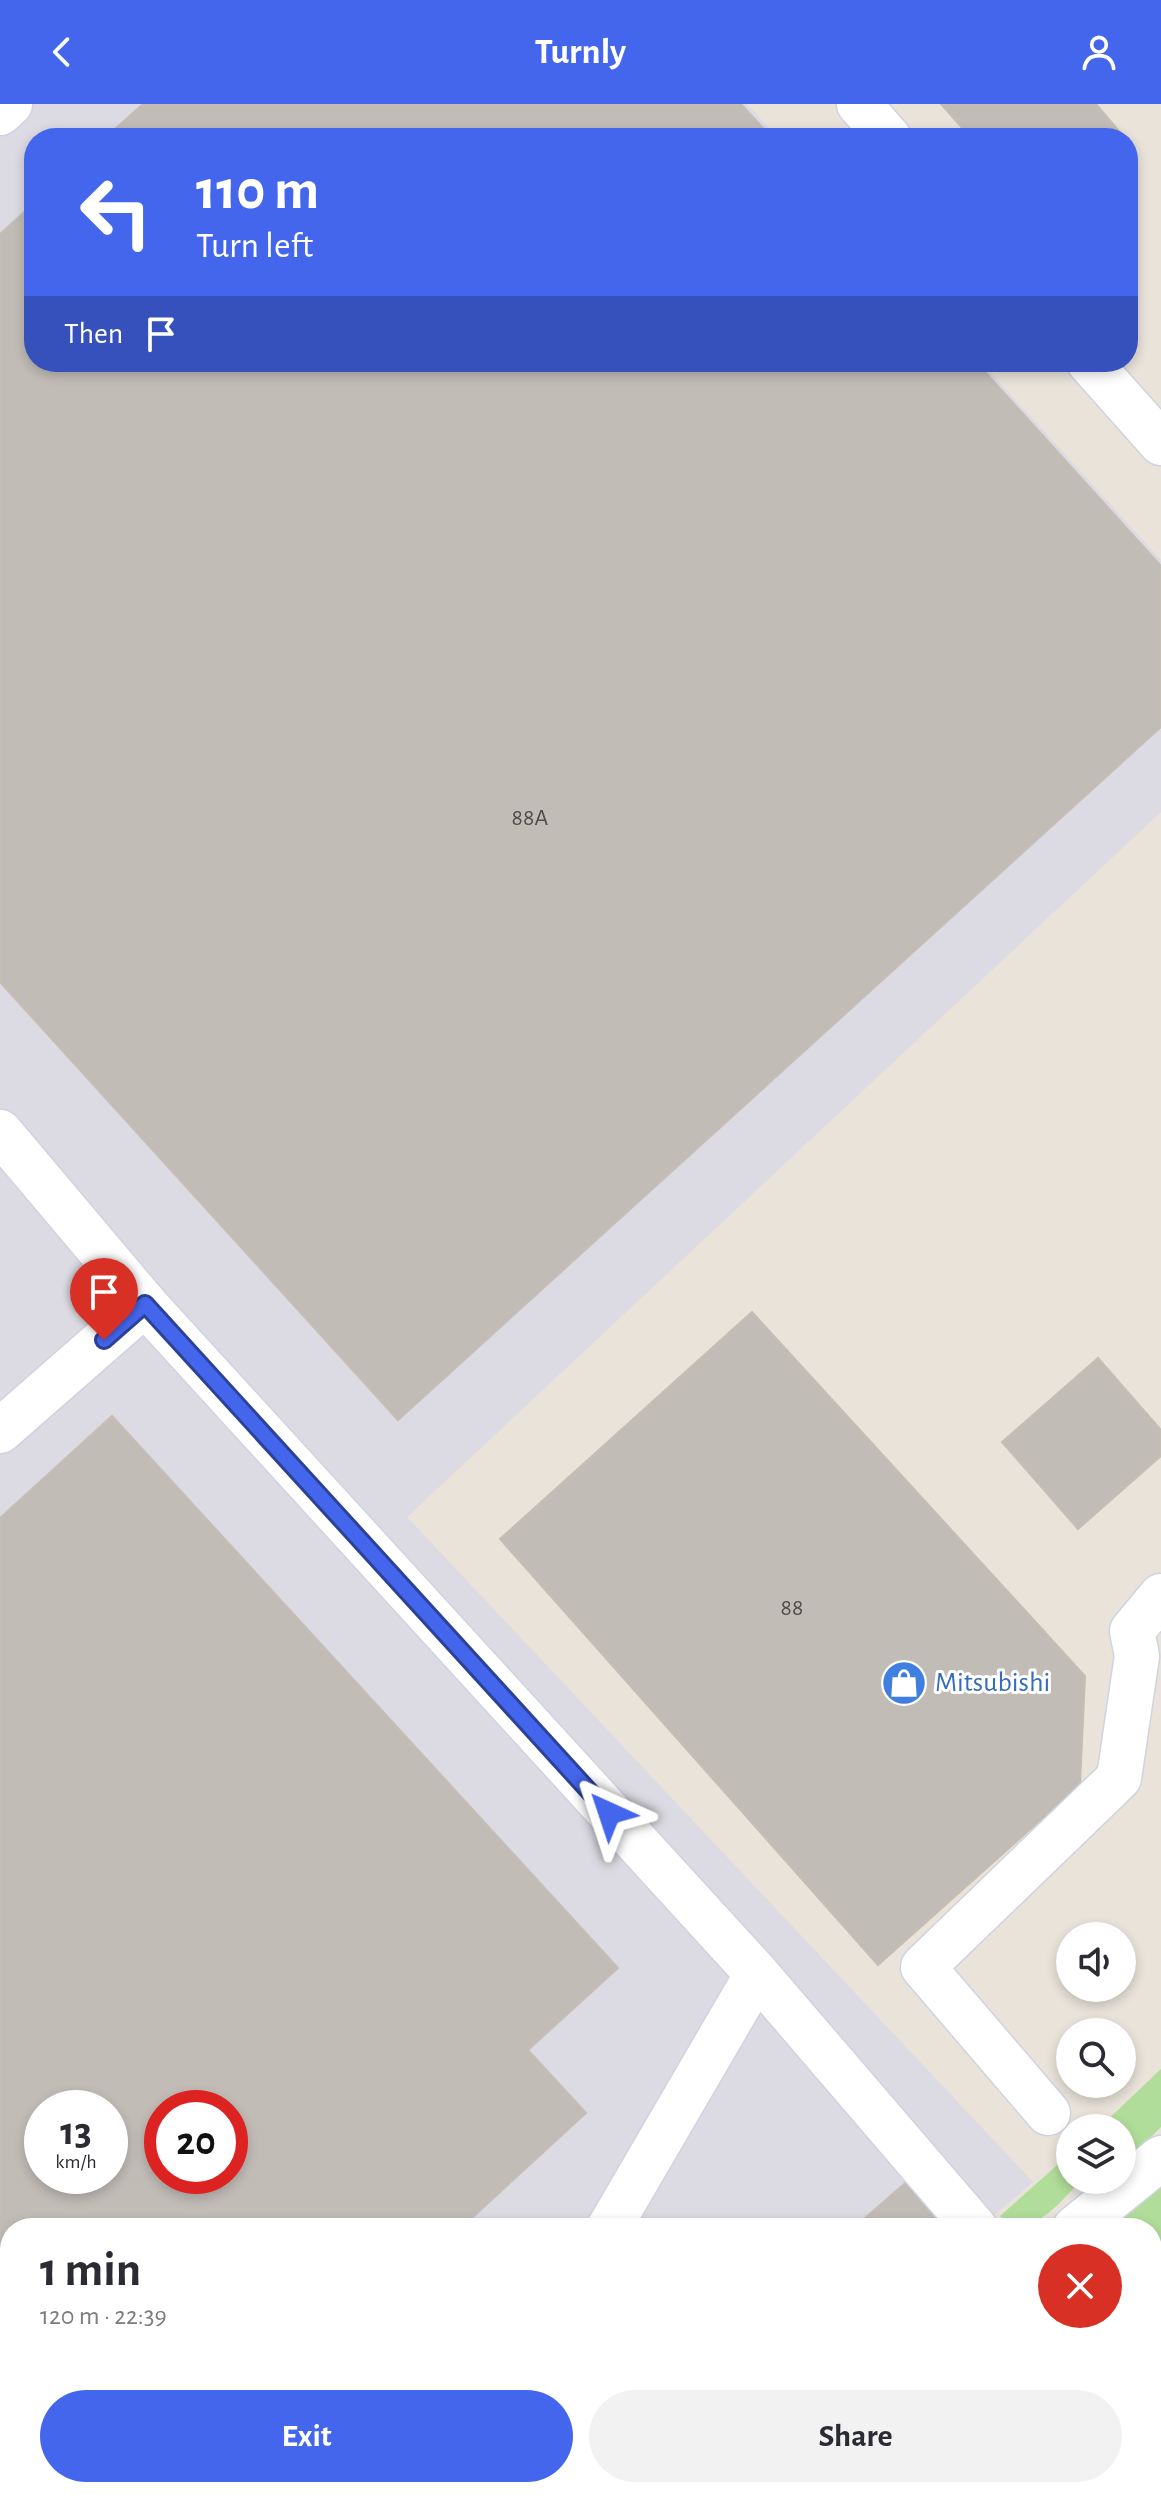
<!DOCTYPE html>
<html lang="en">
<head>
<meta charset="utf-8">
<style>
  :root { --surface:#fff; --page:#f2f2f3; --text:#2b2b33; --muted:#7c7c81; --accent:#4466ec }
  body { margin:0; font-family:"Alegreya Sans",sans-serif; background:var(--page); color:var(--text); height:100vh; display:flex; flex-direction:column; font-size:30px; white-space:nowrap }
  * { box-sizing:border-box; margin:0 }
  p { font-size:26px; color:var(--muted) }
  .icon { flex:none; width:44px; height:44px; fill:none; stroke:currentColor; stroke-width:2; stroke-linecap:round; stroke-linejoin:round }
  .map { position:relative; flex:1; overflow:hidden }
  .side { position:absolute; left:0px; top:2114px; width:1162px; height:280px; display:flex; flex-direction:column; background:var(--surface); border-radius:32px 32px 0 0; box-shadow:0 4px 12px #0003 }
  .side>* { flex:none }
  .hud { position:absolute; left:24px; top:24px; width:1114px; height:244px; border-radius:32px; box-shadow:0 4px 12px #0003; background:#4466ec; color:#fff; overflow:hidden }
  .controls { position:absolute; left:1056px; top:1818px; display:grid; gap:16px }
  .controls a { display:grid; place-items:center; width:80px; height:80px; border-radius:50%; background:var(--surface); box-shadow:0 4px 12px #0003; font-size:40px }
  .speed { position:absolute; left:24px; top:1986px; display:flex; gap:16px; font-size:40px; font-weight:700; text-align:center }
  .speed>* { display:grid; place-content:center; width:104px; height:104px; border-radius:50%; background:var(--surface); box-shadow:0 4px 12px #0003; line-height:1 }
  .speed small { font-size:20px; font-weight:400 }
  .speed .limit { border:12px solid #d22; background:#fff; color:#111 }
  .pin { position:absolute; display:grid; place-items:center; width:68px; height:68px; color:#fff; margin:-82px -34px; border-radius:50% 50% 50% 0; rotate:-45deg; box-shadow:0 0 8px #0007 }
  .pin .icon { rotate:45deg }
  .me { position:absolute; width:88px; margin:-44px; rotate:318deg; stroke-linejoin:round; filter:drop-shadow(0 0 6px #0008) }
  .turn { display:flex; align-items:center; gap:28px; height:168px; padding:0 40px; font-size:36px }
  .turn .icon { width:104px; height:104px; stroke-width:2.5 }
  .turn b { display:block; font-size:56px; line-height:68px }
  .then { display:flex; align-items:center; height:76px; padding:0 40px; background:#0003; gap:16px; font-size:30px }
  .round { display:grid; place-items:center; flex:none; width:84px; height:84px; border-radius:42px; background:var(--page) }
  .summary { display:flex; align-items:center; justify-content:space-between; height:136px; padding:0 40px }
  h1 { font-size:48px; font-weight:600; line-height:60px }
  .primary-button { display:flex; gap:16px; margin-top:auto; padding:16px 40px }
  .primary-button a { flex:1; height:92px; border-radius:48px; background:var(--accent); color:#fff; font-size:32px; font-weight:600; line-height:92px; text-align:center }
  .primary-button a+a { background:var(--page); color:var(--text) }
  header { display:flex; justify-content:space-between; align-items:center; height:104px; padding:0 40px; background:var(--accent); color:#fff; font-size:36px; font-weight:600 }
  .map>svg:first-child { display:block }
  .industrial { fill:#dcdae2; fill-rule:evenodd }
  .green { fill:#b1dd9a }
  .building { fill:#c2bcb7; stroke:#c4beb4; stroke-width:2; fill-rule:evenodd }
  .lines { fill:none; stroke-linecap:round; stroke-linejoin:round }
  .minor-casing { stroke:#d0d3e0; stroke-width:47 }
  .minor { stroke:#fff; stroke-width:44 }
  .route-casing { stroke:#2c4299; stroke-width:20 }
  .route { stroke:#4466ec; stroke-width:14 }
  .labels { text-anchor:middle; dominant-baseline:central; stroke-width:6; stroke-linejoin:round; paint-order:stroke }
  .number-label { font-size:24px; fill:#4e4d4c }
  .shop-label { font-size:28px; fill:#366cbe; stroke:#fff; text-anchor:start }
</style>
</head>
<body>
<header><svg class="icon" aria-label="back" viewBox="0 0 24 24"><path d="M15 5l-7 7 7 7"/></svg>Turnly<svg class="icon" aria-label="person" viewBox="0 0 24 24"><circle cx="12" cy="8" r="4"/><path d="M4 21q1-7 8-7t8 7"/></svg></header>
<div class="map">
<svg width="1161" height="2394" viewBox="0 0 1161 2394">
  <rect width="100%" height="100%" fill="#e9e3da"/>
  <!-- industrial -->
  <path class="industrial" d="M0,0h747l31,34h-744v224h947l180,198v252l-754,705 626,665 -54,46h-969v260h659l-12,10h-657zM42,2004h68v68h-68zM162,2004h68v68h-68z"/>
  <!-- green -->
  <g class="green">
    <polygon points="1161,1965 1161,2023 1137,2047 1122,2049 1122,2024 1099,2024"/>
    <path d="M1064,2055l6,21 7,5c-21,21 -46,55 -77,31z"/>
    <polygon points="1161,2077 1161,2202 1152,2205 1152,2124 1104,2124"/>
    <polygon points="1161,2263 1161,2373 1152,2357 1152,2266"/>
  </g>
  <!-- building -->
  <g class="building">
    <polygon points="143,0 741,0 772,34 105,34"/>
    <polygon points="941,0 1096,0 1125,34 971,34"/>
    <polygon points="34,99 34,258 976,258 1161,462 1161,623 398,1316 0,878 0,130"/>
    <polygon points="752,1208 1085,1572 1080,1681 878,1861 500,1435"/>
    <polygon points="1098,1254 1161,1326 1161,1352 1078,1425 1002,1338"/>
    <path d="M112,1312l506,552 -90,82 58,63 -125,115h-451v91l-10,-11v-790zM42,2004h68v68h-68zM162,2004h68v68h-68z"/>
    <polygon points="910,2075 953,2124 874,2124 865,2114"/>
    <polygon points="486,2384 589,2384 577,2394 495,2394"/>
    <polygon points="829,2384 910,2384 919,2394 817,2394"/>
  </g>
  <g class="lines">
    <!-- minor casing -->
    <g class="minor-casing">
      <g id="minor">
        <polyline points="859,0 889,34"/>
        <polyline points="0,9 10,0"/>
        <polyline points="1089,258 1161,339"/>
        <polyline points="0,1028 145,1200"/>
        <polyline points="0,1327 145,1200 757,1870 975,2124"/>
        <polyline points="1048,2009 923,1863 1119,1674 1137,1552 1132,1527 1161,1492"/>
        <polyline points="609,2124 757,1870"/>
        <polyline points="1075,2124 1161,2054"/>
        <polyline points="1152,2236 1161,2233"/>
        <polyline points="0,2300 10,2311"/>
        <polyline points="78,2384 88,2394"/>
        <polyline points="981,2384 989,2394"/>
        <polyline points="1130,2384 1136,2394"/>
        <polyline points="30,2394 40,2384"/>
        <polyline points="347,2394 357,2384"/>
        <polyline points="735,2394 746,2384"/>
      </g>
    </g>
    <!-- minor -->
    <use href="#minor" class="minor"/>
  </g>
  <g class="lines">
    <!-- route casing -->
    <g class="route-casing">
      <polyline id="route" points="104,1236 145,1200 609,1709"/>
    </g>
    <!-- route -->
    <use href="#route" class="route"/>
  </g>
  <!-- icons -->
  <defs>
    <g id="shop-disc" transform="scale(2.3)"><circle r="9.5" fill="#3f7fe0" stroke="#fff"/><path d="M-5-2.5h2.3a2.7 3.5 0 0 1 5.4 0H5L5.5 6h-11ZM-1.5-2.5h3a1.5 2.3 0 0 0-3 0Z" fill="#fff"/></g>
  </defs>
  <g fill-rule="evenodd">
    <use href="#shop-disc" x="904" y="1579"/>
  </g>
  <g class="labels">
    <!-- number labels -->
    <g class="number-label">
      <text x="530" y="714">88А</text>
      <text x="792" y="1504">88</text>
    </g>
    <!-- shop labels -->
    <g class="shop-label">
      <text x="935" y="1579">Mitsubishi</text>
    </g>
  </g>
</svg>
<div class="controls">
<a><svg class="icon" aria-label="sound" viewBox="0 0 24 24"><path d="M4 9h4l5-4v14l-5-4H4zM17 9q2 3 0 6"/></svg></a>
<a><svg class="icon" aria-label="search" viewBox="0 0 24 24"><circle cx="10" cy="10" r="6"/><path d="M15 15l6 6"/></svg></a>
<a><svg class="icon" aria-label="layers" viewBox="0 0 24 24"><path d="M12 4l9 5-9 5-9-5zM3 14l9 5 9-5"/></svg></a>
</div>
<div class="speed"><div>13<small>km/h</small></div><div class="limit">20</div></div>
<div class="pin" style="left:104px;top:1236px;background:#d93025"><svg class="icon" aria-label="arrive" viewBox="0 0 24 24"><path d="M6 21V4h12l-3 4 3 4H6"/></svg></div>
<svg class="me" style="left:609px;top:1709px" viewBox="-20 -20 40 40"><path d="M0-17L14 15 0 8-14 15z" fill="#4466ec" stroke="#fff" stroke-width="4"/></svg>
<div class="hud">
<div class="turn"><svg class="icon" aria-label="left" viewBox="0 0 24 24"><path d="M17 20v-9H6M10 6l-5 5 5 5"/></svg><div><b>110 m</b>Turn left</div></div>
<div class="then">Then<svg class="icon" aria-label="arrive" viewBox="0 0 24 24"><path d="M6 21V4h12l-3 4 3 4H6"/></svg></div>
</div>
<section class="side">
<div class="summary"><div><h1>1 min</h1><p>120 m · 22:39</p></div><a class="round" style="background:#d93025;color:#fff"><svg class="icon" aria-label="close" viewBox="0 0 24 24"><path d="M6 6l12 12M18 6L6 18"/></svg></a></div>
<div class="primary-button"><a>Exit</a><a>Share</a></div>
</section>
</div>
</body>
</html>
